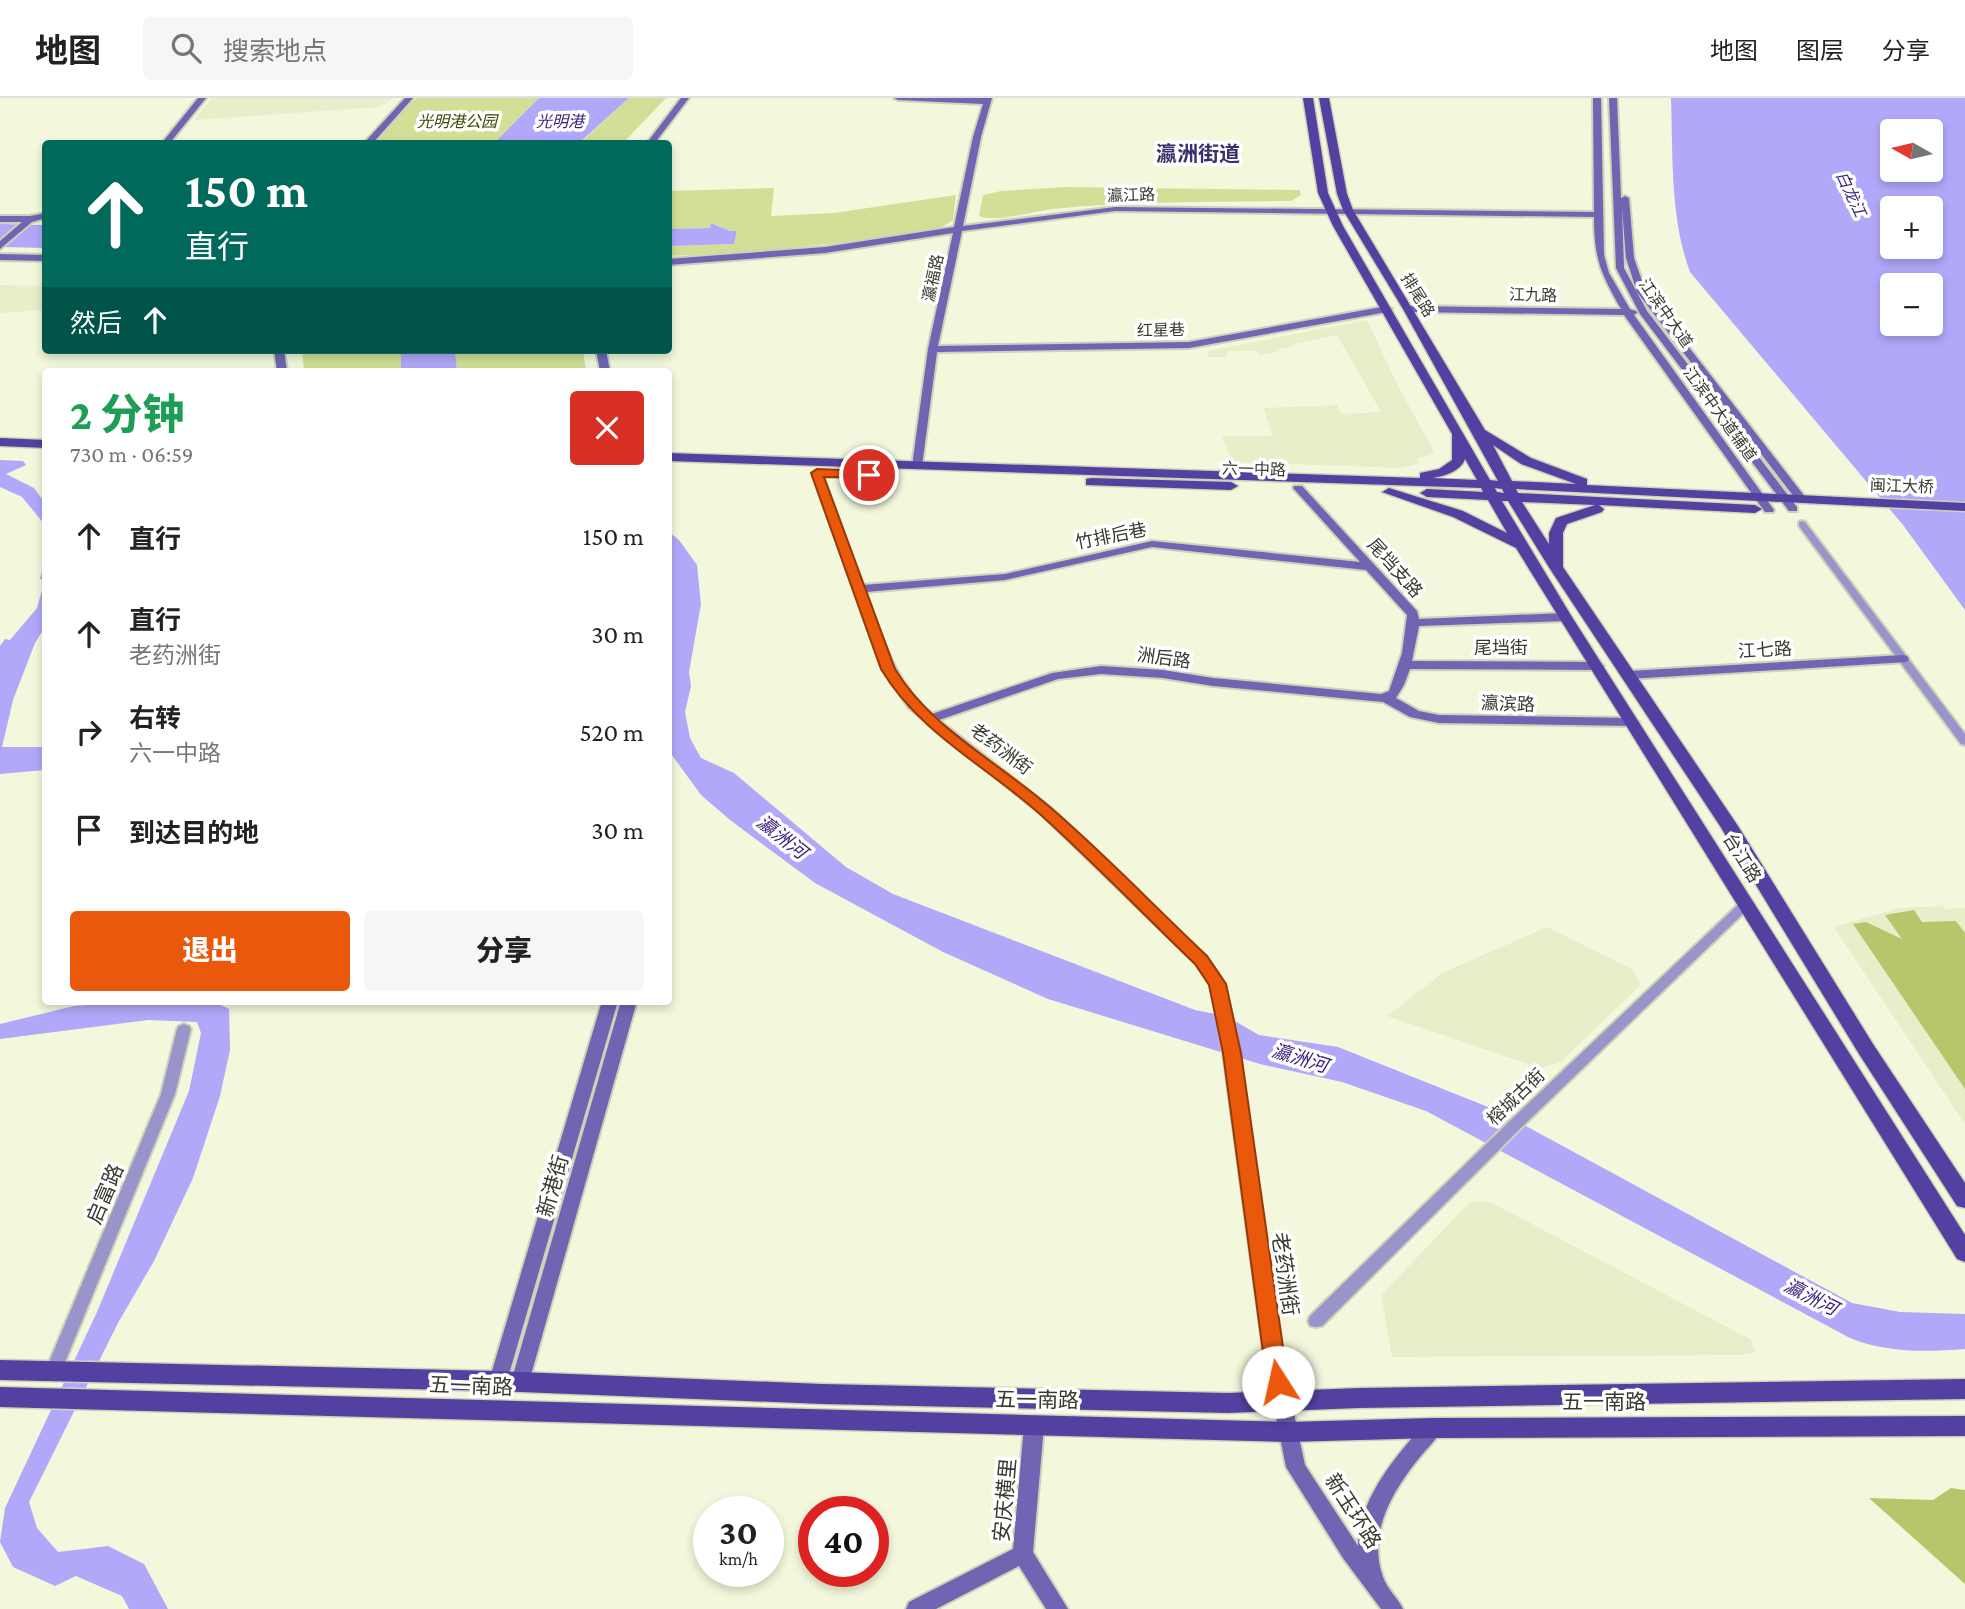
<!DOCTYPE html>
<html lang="zh">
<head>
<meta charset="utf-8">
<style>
  :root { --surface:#fff; --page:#f6f6f6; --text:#222; --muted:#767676; --line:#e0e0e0; --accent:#ea580c }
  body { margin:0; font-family:"Crimson Pro","Noto Sans SC",serif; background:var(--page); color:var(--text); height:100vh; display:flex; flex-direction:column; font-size:26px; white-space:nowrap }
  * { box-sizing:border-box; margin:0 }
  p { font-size:23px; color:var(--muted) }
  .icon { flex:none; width:38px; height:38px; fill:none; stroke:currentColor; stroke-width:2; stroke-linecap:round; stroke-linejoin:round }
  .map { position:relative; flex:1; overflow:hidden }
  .panel { position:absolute; left:42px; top:270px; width:630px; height:637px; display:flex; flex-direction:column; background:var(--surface); border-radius:7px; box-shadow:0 4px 10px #0003 }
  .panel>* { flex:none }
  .banner { position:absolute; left:42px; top:42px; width:630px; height:214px; border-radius:7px; box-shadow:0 4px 10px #0003; background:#00695c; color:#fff; overflow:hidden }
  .needle { width:46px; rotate:278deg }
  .fabs { position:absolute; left:1880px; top:21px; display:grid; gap:14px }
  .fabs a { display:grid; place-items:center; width:63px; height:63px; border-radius:7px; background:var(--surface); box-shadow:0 4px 10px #0003; font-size:35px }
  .speed { position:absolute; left:693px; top:1398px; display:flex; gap:14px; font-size:35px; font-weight:700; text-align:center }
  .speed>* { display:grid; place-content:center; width:91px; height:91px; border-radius:50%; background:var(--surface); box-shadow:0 4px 10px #0003; line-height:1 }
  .speed small { font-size:18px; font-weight:400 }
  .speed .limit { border:10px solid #d22; background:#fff; color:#111 }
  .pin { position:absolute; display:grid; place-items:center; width:60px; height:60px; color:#fff; margin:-30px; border:4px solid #fff; border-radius:50%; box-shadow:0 2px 7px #0007 }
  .me { position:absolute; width:77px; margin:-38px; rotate:350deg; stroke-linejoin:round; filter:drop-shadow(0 0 5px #0008) }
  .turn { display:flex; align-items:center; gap:24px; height:147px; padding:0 28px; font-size:32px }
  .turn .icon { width:91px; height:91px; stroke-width:2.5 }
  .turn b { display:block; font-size:49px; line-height:60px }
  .then { display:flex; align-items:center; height:66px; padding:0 28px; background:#0003; gap:14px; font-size:26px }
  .round { display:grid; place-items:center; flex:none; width:74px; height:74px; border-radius:7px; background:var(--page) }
  .summary { display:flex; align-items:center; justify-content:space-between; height:119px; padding:0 28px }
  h1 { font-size:42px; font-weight:800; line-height:52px; color:#1e9e55 }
  .button { display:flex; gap:14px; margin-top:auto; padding:14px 28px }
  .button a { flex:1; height:80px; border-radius:7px; background:var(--accent); color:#fff; font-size:28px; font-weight:800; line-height:80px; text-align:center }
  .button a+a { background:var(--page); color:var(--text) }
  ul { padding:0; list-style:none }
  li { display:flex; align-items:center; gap:21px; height:98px; padding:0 28px }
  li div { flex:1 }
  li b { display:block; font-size:26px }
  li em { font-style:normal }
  header { display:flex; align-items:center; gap:42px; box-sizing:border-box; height:98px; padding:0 35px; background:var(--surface); border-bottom:2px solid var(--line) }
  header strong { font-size:33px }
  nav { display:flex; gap:38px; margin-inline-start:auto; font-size:24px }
  .search { width:490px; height:63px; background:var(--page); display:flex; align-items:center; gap:18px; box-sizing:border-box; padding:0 24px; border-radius:7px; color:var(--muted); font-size:26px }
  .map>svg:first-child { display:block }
  .built { fill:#e8eeca }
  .green { fill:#d3df96 }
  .water { fill:#b1a8f9; fill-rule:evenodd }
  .building { fill:#b8c56b }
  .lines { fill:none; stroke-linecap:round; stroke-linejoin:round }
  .street-casing { stroke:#ced2b9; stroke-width:4 }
  .secondary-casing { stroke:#ced2b9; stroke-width:4 }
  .primary-casing { stroke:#ced2b9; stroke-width:3 }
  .street { fill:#9994ca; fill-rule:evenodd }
  .secondary { fill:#7064b3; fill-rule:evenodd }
  .primary { fill:#5440a0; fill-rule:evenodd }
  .route { fill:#ea580c; stroke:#983908; stroke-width:2 }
  .labels { text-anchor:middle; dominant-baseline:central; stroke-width:7; stroke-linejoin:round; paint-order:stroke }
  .far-park-label { font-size:16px; font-style:italic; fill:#404700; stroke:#fff }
  .far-water-label { font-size:16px; font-style:italic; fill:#381e7b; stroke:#fff }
  .far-street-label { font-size:16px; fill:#383a2f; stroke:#fff }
  .street-label { font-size:18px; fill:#383a2f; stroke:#fff }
  .water-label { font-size:19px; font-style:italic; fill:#381e7b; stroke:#fff }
  .far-district-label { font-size:21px; font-weight:bold; fill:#3b306c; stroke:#fff }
  .near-street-label { font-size:21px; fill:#383a2f; stroke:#fff }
</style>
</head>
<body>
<header>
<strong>地图</strong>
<div class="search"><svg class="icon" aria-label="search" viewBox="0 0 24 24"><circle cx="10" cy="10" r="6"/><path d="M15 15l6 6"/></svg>搜索地点</div>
<nav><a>地图</a><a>图层</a><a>分享</a></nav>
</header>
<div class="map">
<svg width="1965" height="1511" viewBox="0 0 1965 1511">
  <rect width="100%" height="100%" fill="#f3f8dc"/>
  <!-- built -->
  <g class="built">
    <polygon points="212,0 393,0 380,9 194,22"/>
    <polygon points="45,181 45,212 0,215 0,187 38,188"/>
    <polygon points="1367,222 1396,284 1434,354 1433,356 1417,361 1419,364 1416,366 1401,370 1232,364 1222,338 1272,338 1264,310 1337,307 1341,316 1381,314 1337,237 1294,246 1295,248 1277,252 1278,254 1260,257 1256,253 1227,253 1227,259 1208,259 1208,253"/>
    <polygon points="1943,808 1946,811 1965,810 1965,1026 1834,829 1899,810"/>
    <polygon points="1547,829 1632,871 1640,884 1639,889 1560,964 1540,970 1387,918 1444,874"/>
    <polygon points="1483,1103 1492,1105 1750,1241 1756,1254 1743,1257 1392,1259 1381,1197 1469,1105"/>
  </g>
  <!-- green -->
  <g class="green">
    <polygon points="417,0 539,0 494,45 375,46 397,15"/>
    <polygon points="629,0 666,0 623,45 579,46"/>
    <path d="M1067,89l233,3 1,5 -10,6c-79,1 -159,0 -238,8 -17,2 -59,14 -74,7l4,-21 18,-4z"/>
    <path d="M774,90l-3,28 63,-3 122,-18 -3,25c-17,14 -47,14 -68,17 -72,10 -144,16 -216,19l-1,-10 66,-2 3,-13h-7l-18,-8 -2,5 -41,1v-38z"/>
    <polygon points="302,252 401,252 401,273 304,273"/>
    <polygon points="455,252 583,252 586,273 457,273"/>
  </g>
  <!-- water -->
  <g class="water">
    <polygon points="539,0 629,0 579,45 494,45"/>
    <path d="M1671,0h294v512l-62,-85 -213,-253c-20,-54 -17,-117 -19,-174zM1892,33h38v39h-38zM1892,110h38v39h-38zM1892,187h38v39h-38z"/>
    <polygon points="711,125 730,133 737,133 734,146 669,148 669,131 710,130"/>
    <polygon points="0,126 45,127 45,150 0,149"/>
    <polygon points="401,252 455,252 457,273 401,273"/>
    <polygon points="0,362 23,363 26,367 6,376 34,390 45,405 45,427 22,399 0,389"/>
    <path d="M669,434l10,8 18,25 4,39 -12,68 2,14 -6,26 5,26 11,20 33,15 112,94 47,27 302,116 31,6 33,19 79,12 160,64 354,192 48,9 65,2v35c-39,3 -78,4 -115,-11l-424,-227 -84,-29 -82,-18 -212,-65 -105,-47 -128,-69 -85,-63 -29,-25 -32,-44z"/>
    <polygon points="45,461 45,529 35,545 13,602 2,649 45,649 45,672 0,676 0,548 5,541 10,542 37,510 45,482 40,481"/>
    <polygon points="140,903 212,903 229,911 230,952 220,998 193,1080 154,1163 118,1225 29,1404 37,1430 58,1454 108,1448 144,1466 168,1511 129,1511 122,1498 76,1478 55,1488 13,1469 0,1444 5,1410 97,1214 189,993 201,935 197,924 148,922 0,941 0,926 74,908"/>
  </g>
  <!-- building -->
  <g class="building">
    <polygon points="1914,812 1922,824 1956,823 1965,835 1965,991 1853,826 1866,824 1902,841 1885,817"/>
    <polygon points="1951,1390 1965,1392 1965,1486 1869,1400 1933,1402"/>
  </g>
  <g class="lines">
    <!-- street casing -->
    <g class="street-casing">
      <g id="street">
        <polygon points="1802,423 1805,424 1965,636 1965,647 1961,646 1799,428 1799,424"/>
        <polygon points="1746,802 1750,803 1752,806 1750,809 1526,1025 1322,1228 1316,1229 1310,1228 1308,1223 1310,1218 1516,1017 1742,803"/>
        <polygon points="184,926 189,928 191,931 175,996 61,1274 59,1279 53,1281 47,1279 45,1274 161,996 177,931 179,928"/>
      </g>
    </g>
    <!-- secondary casing -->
    <g class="secondary-casing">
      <g id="secondary">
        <polygon points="198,0 206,0 169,46 161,46"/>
        <polygon points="405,0 413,0 372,46 363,46"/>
        <polygon points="681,0 689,0 654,46 646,46"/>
        <path d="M894,0h98l-11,39 -18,89 152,-19 479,5 -1,-114h8l3,157 5,18 21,36 8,3 -4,3 140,195 -1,2h-8l-141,-197 -215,-3 -5,-3 5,-3 212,3c-20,-35 -27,-50 -27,-92l-479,-6 -153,20 -24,115 251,-4 198,-36 5,3 -5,3 -198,36 -252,4 -15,114 -5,3 -4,-1 -1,-2 16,-117 25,-116 -128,20 -157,12v-6l157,-12 129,-20 19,-90 10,-33 -85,-4z"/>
        <polygon points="1609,0 1617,0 1621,100 1625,98 1629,100 1634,160 1646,194 1806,400 1806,404 1798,404 1637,194 1626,160 1622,110 1624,170 1647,213 1797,409 1797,413 1789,413 1640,216 1616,170"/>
        <polygon points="46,115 46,120 32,124 0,151 0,143 22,124 0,124 0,118 30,118"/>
        <polygon points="0,156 46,157 46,163 0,162"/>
        <polygon points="274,252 284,252 287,273 277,273"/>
        <polygon points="596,252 606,252 610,273 600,273"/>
        <path d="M817,372l5,3 41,112 142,-11 147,-33 208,21 -67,-74 1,-2h8l115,125 2,8 146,-6 6,4 -6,4 -146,5 -7,35 186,1 6,4 -6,4 -188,-1 -6,16 -8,13 23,13 20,4 194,3 6,4 -6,4 -194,-3 -29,-6 -27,-15 -170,-16 -50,-8 -62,-4 -43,5 -119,41 112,88 155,148 19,28 12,54 46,325 22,102 53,81c1,-48 38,-90 68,-124l7,-2 7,2 3,6c-7,13 -19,23 -27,34 -26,33 -48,73 -33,115 4,12 15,21 20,32h-22l-38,-51 -57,-91 -21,-104 -44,-325 -11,-54 -14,-20 -155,-150 -132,-106 -27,-39 -70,-196zM1152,449l214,23 41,45 -5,38 -13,38 -8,3 -168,-16 -50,-8 -62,-4 -49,7 -120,41c-38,-31 -50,-78 -66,-122l139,-12z"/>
        <polygon points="1903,557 1907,558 1909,561 1907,564 1629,581 1623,577 1629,573"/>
        <polygon points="602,903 618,903 507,1283 505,1289 498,1291 491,1289 489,1283"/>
        <polygon points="621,903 637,903 529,1284 527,1290 520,1292 513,1290 511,1284"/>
        <polygon points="1034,1320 1041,1322 1044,1328 1033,1454 1068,1511 1046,1511 1019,1468 936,1511 906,1511 909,1504 1013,1451 1024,1328 1027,1322"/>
      </g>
    </g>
    <!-- primary casing -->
    <g class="primary-casing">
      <g id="primary">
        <path d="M1303,0h10l15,95 15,33 147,254 8,1 -95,-172 -60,-99 -6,-16 -18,-96h10l18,96 6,16 132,220 46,28 56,21v6l378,18v8l-449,-22 2,4 237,12 7,4 -7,4 -156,-8 5,4 -2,3 -35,12 -4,9v34l175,259 135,218 92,139v25l-8,-2 -98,-152 -139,-228 -170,-257 -42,-68h-6l70,116 393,618v27l-8,-3 -441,-711 -63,-31 -71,-25 7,-4 74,23 44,22 -19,-33 -61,-3 -7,-4 7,-4 56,3 -2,-4 -813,-27v-8l752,25v-5l19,-4 13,-9v-26l-119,-208 -15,-33zM1493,347l28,19 55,20 -64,-3zM1465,361l12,21 -44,-2c12,-2 28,-7 32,-19zM1495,390l7,1 2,4 -7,-1zM1522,404l73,3 -39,13 -7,15v11z"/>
        <polygon points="0,340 46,342 46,350 0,348"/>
        <polygon points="1091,380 1231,384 1238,388 1231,392 1086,387 1086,381"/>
        <polygon points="0,1262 498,1273 822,1286 1228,1295 1359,1290 1965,1281 1965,1301 1359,1310 1228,1315 822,1306 498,1293 0,1282"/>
        <polygon points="0,1289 1287,1324 1433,1320 1965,1318 1965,1338 1433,1340 1287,1344 0,1309"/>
      </g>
    </g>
    <!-- street -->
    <use href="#street" class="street"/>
    <!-- secondary -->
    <use href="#secondary" class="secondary"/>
    <!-- primary -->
    <use href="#primary" class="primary"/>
  </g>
  <!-- route -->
  <path class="route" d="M817,371l52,2 6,4 -6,3 -45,-1 71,192c36,60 105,94 156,139 54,46 104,99 156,148l19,28 15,69 47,329 -3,7 -7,2 -8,-2 -3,-7 -44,-329 -14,-68 -14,-21c-51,-49 -101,-101 -153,-148 -54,-49 -123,-83 -161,-147l-70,-196z"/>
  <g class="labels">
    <!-- far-park labels -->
    <g class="far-park-label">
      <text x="457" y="23">光明港公园</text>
    </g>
    <!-- far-water labels -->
    <g class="far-water-label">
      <text x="560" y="23">光明港</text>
      <text transform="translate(1851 96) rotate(65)">白龙江</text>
    </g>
    <!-- far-street labels -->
    <g class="far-street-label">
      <text transform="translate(1131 97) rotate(-2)">瀛江路</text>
      <text transform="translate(933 180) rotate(-78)">瀛福路</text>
      <text transform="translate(1418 197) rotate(58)">排尾路</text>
      <text transform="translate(1533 197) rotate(1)">江九路</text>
      <text transform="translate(1666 215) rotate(55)">江滨中大道</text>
      <text transform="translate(1161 232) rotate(-1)">红星巷</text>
      <text transform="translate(1720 316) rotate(54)">江滨中大道辅道</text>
      <text transform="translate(1254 371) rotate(2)">六一中路</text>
      <text transform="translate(1902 388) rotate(2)">闽江大桥</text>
    </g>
    <!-- street labels -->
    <g class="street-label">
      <text transform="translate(1111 438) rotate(-11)">竹排后巷</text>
      <text transform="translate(1395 470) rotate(48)">尾垱支路</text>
      <text x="1501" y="550">尾垱街</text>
      <text transform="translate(1765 552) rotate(-3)">江七路</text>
      <text transform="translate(1164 560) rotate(8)">洲后路</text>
      <text transform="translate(1508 606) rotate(2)">瀛滨路</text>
      <text transform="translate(1001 651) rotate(37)">老药洲街</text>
      <text transform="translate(1742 760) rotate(58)">台江路</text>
      <text transform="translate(1516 999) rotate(-44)">榕城古街</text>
    </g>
    <!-- water labels -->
    <g class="water-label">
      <text transform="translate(782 739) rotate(38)">瀛洲河</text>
      <text transform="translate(1300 960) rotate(17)">瀛洲河</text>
      <text transform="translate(1811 1199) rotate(27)">瀛洲河</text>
    </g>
    <!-- far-district labels -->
    <g class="far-district-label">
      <text x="1198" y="56">瀛洲街道</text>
    </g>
    <!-- near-street labels -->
    <g class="near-street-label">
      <text transform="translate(553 1088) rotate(-74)">新港街</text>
      <text transform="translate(105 1096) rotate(-67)">启富路</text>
      <text transform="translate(1285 1176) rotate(82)">老药洲街</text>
      <text transform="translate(471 1288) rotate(2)">五一南路</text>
      <text transform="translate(1037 1302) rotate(1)">五一南路</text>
      <text x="1604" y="1304">五一南路</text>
      <text transform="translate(1005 1402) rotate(-85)">安庆横里</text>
      <text transform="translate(1353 1413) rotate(57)">新玉环路</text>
    </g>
  </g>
</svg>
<div class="fabs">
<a><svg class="needle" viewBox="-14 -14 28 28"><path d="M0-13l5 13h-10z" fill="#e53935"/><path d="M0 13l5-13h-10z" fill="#767676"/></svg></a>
<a>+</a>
<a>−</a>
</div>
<div class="speed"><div>30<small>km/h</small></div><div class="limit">40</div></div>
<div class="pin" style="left:869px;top:377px;background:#d93025"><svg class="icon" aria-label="arrive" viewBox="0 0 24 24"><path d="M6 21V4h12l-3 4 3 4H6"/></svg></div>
<svg class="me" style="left:1278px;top:1284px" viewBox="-20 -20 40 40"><circle r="19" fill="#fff"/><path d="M0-13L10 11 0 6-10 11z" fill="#ea580c"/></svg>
<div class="banner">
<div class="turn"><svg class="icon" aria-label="ahead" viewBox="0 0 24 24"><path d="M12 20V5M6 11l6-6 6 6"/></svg><div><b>150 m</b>直行</div></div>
<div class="then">然后<svg class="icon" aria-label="ahead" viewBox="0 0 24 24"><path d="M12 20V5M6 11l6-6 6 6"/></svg></div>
</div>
<section class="panel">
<div class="summary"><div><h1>2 分钟</h1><p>730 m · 06:59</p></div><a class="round" style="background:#d93025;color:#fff"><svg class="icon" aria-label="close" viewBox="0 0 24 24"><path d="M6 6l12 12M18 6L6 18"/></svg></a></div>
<ul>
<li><svg class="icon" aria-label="ahead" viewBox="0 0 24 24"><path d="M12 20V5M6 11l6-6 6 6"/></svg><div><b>直行</b></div><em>150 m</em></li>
<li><svg class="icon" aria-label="ahead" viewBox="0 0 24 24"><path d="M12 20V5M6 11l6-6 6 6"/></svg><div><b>直行</b><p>老药洲街</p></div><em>30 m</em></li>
<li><svg class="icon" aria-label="right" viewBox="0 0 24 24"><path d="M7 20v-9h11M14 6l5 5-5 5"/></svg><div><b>右转</b><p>六一中路</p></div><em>520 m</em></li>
<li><svg class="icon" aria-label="arrive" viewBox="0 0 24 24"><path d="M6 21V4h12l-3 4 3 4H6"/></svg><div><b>到达目的地</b></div><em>30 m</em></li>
</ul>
<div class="button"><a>退出</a><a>分享</a></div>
</section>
</div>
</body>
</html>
